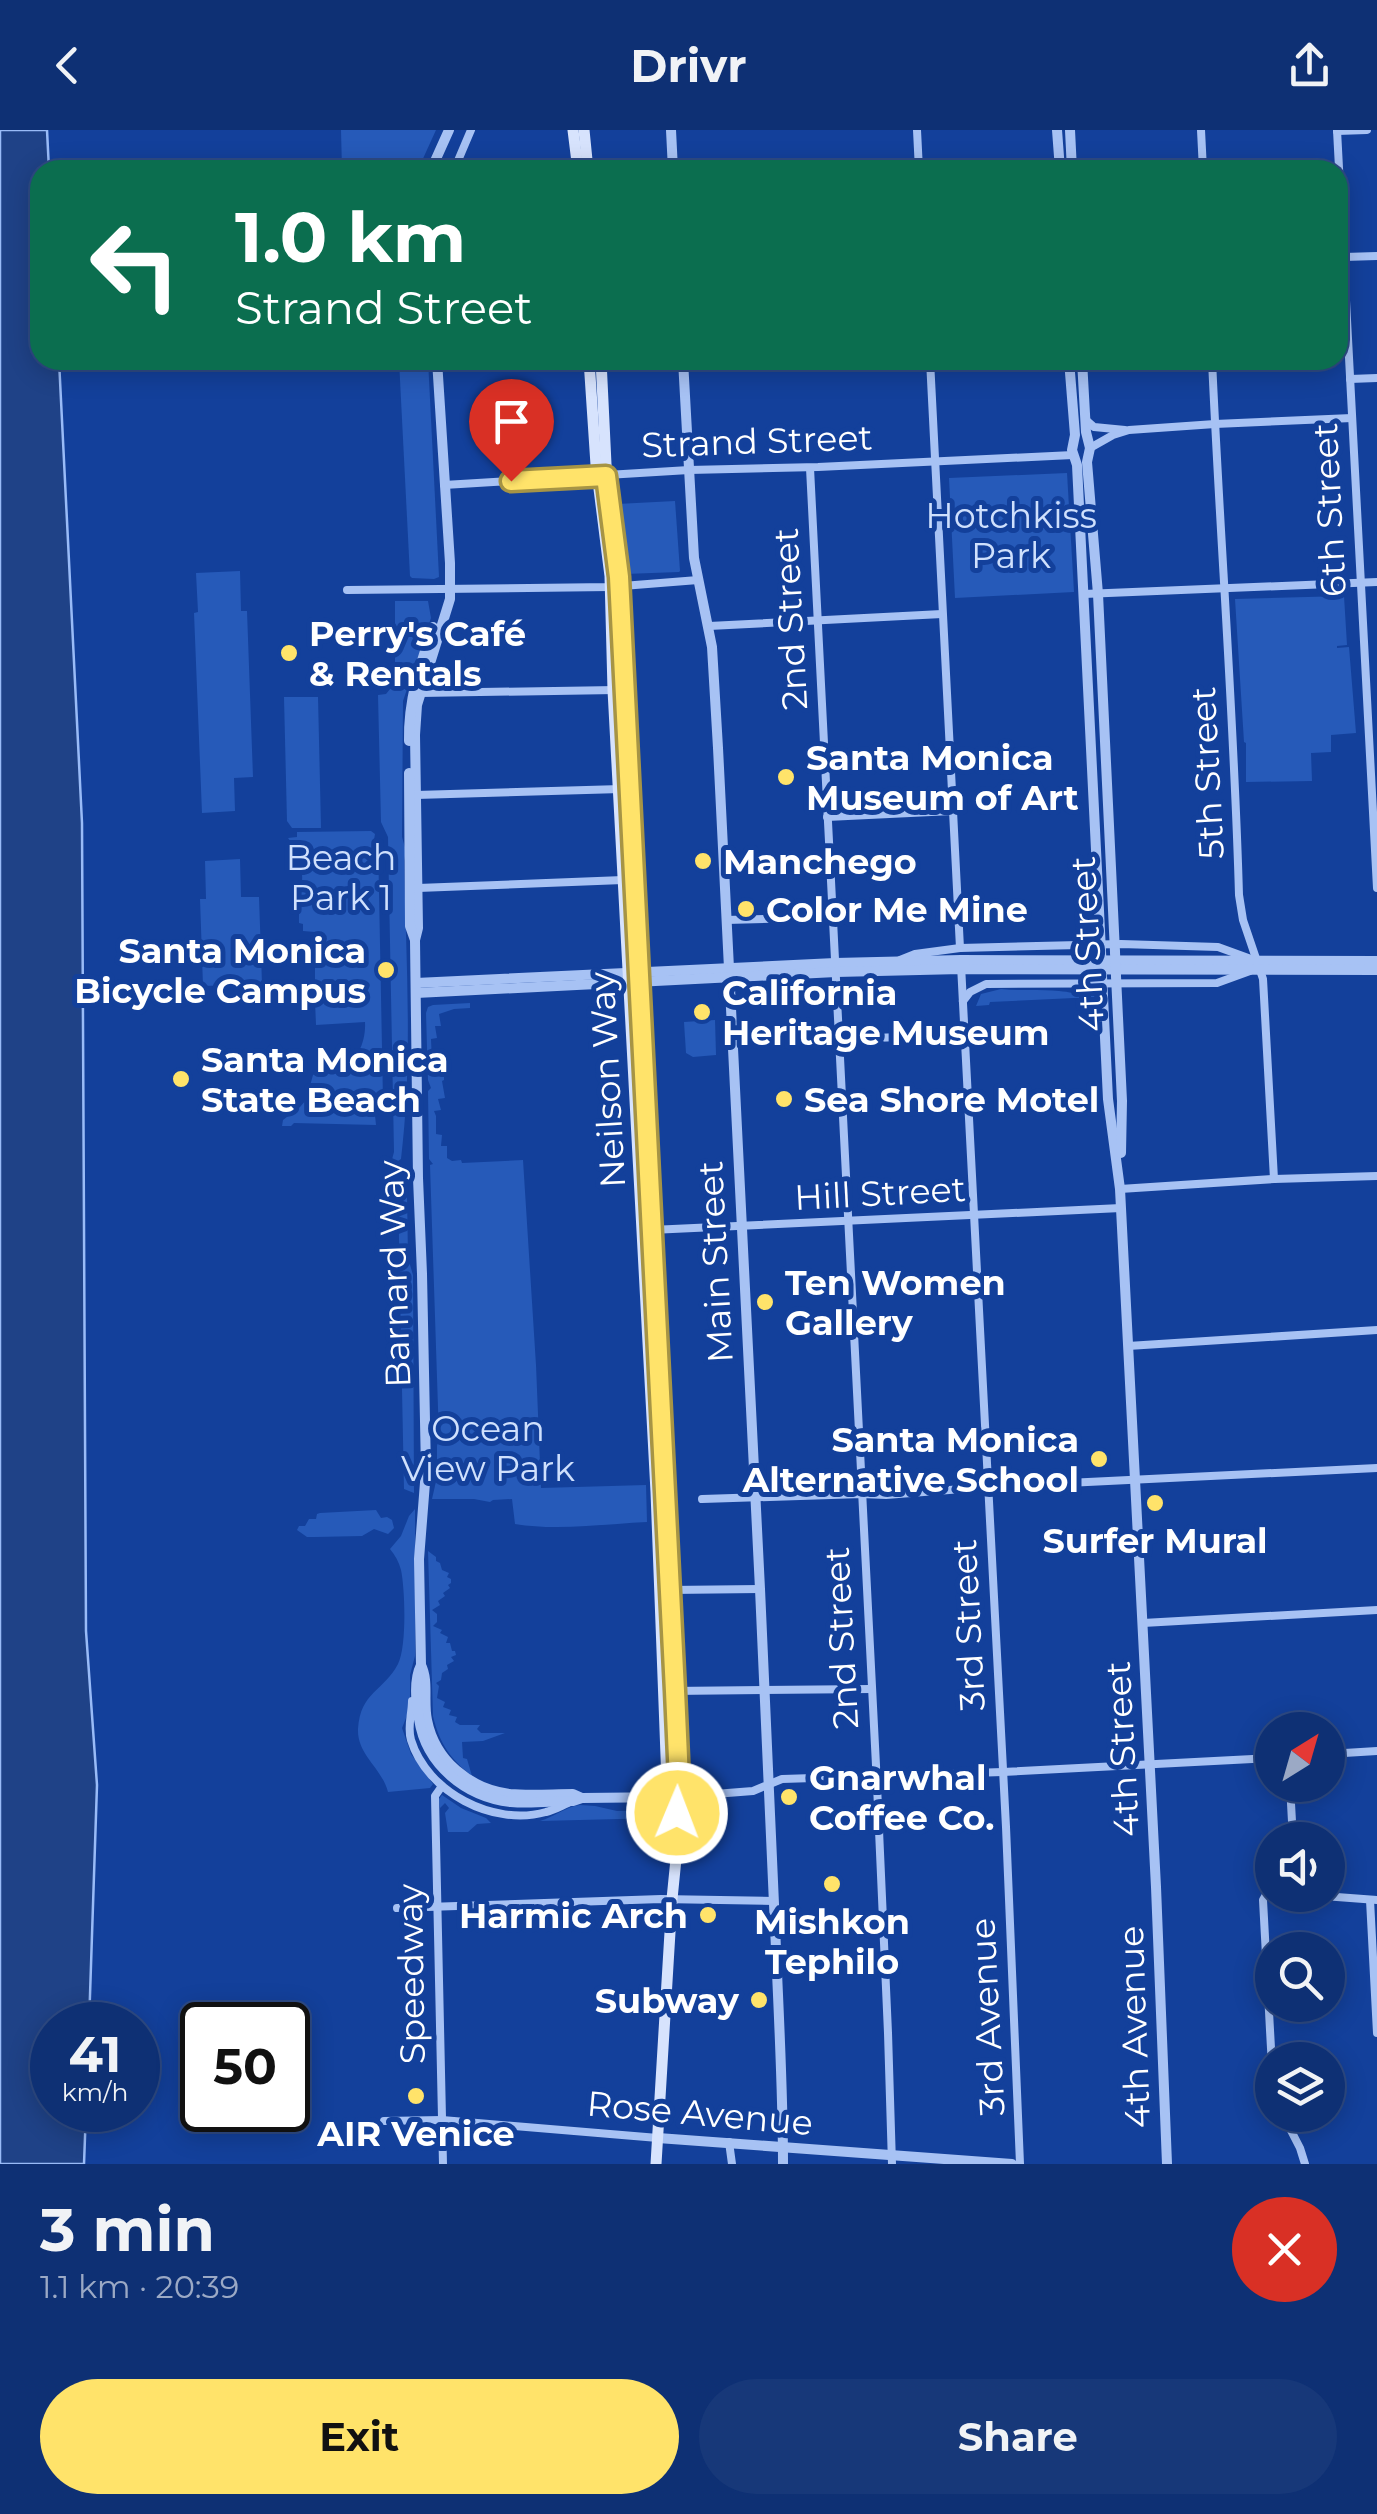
<!DOCTYPE html>
<html lang="en">
<head>
<meta charset="utf-8">
<style>
  :root { --surface:#0e3074; --page:#173879; --text:#f1f3f6; --muted:#9ba9c5; --line:#2e4b86; --accent:#ffe36a }
  body { margin:0; font-family:Montserrat,sans-serif; background:var(--page); color:var(--text); height:100vh; display:flex; flex-direction:column; font-size:38px; white-space:nowrap }
  * { box-sizing:border-box; margin:0 }
  p { font-size:32px; color:var(--muted) }
  .icon { flex:none; width:55px; height:55px; fill:none; stroke:currentColor; stroke-width:2; stroke-linecap:round; stroke-linejoin:round }
  .map { position:relative; height:2034px; overflow:hidden }
  .sheet { display:flex; flex-direction:column; background:var(--surface); flex:1 }
  .sheet>* { flex:none }
  .top-card { position:absolute; left:30px; top:30px; width:1318px; height:210px; border-radius:30px; box-shadow:0 5px 25px #0003,0 0 0 2px var(--line); background:#0b6e4f; color:#fff; overflow:hidden }
  .needle { width:65px; rotate:37deg }
  .fabs { position:absolute; left:1255px; top:1582px; display:grid; gap:20px }
  .fabs a { display:grid; place-items:center; width:90px; height:90px; border-radius:50%; background:var(--surface); box-shadow:0 5px 25px #0003,0 0 0 2px var(--line); font-size:50px }
  .speed { position:absolute; left:30px; top:1872px; display:flex; gap:20px; font-size:50px; font-weight:700; text-align:center }
  .speed>* { display:grid; place-content:center; width:130px; height:130px; border-radius:50%; background:var(--surface); box-shadow:0 5px 25px #0003,0 0 0 2px var(--line); line-height:1 }
  .speed small { font-size:25px; font-weight:400 }
  .speed .limit { border:5px solid #111; border-radius:15px; background:#fff; color:#111 }
  .pin { position:absolute; display:grid; place-items:center; width:85px; height:85px; color:#fff; margin:-102px -42px; border-radius:50% 50% 50% 0; rotate:-45deg; box-shadow:0 0 10px #0007 }
  .pin .icon { rotate:45deg }
  .me { position:absolute; width:110px; margin:-55px; rotate:1deg; stroke-linejoin:round; filter:drop-shadow(0 0 8px #0008) }
  .turn { display:flex; align-items:center; gap:35px; height:210px; padding:0 40px; font-size:45px }
  .turn .icon { width:130px; height:130px; stroke-width:2.5 }
  .turn b { display:block; font-size:70px; line-height:85px }
  .round { display:grid; place-items:center; flex:none; width:105px; height:105px; border-radius:52px; background:var(--page) }
  .overview { display:flex; align-items:center; justify-content:space-between; height:170px; padding:0 40px }
  h1 { font-size:60px; font-weight:700; line-height:75px }
  .button { display:flex; gap:20px; margin-top:auto; padding:20px 40px }
  .button a { flex:1; height:115px; border-radius:60px; background:var(--accent); color:#111; font-size:40px; font-weight:700; line-height:115px; text-align:center }
  .button a+a { background:var(--page); color:var(--text) }
  header { display:flex; justify-content:space-between; align-items:center; height:130px; padding:0 40px; background:var(--surface); font-size:45px; font-weight:700 }
  .map>svg:first-child { display:block }
  .green { fill:#265ab9 }
  .water { fill:#1f4287; stroke:#99bbf7; stroke-width:2.5 }
  .lines { fill:none; stroke-linecap:round; stroke-linejoin:round }
  .minor { stroke:#a7c2f4; stroke-width:8 }
  .tertiary { stroke:#a7c2f4; stroke-width:10 }
  .secondary { stroke:#d7e3fd; stroke-width:11 }
  .tertiary-bridge { stroke:#a7c2f4; stroke-width:10 }
  .route-casing { stroke:#a69445; stroke-width:25 }
  .route { stroke:#ffe36a; stroke-width:18 }
  .poi-dot { fill:#ffe36a; stroke:#13409b; stroke-width:4 }
  .labels { text-anchor:middle; dominant-baseline:central; stroke-width:10; stroke-linejoin:round; paint-order:stroke }
  .street-label { font-size:35px; fill:#fff; stroke:#13409b }
  .park-label { font-size:35px; fill:#cfe0fd; stroke:#13409b }
  .poi-label { font-size:35px; font-weight:bold; fill:#fff; stroke:#13409b; text-anchor:start }
</style>
</head>
<body>
<header><svg class="icon" aria-label="back" viewBox="0 0 24 24"><path d="M15 5l-7 7 7 7"/></svg>Drivr<svg class="icon" aria-label="share" viewBox="0 0 24 24"><path d="M12 15V3M7 8l5-5 5 5M5 13v7h14v-7"/></svg></header>
<div class="map">
<svg width="1377" height="2034" viewBox="0 0 1377 2034">
  <rect width="100%" height="100%" fill="#13409b"/>
  <!-- green -->
  <g class="green">
    <polygon points="341,0 436,0 421,33 415,35 415,40 342,40"/>
    <polygon points="399,230 428,230 439,447 434,449 412,448 410,446"/>
    <polygon points="1067,343 1074,462 955,468 949,348"/>
    <polygon points="675,371 680,441 679,442 625,444 617,374"/>
    <polygon points="240,441 241,481 247,481 253,647 234,648 235,681 202,683 194,483 198,482 196,443"/>
    <polygon points="1344,466 1347,515 1337,516 1337,518 1349,517 1356,603 1331,605 1331,622 1311,623 1312,651 1246,652 1246,613 1244,612 1235,469"/>
    <path d="M395,471h33l3,17 -28,83 -1,136 4,14 -2,10c2,99 9,200 -3,298l-6,4 -2,6 -3,-2 4,-15 -6,-315 -7,-15 -3,-127 8,-1 9,-11z"/>
    <polygon points="284,567 318,567 321,698 292,698 287,691"/>
    <path d="M371,701l4,3 -1,6h4l5,260h-4l-5,6 2,19 -82,-2 -3,3h-9l1,-6 17,-13 6,-7 7,-25c9,-5 15,-4 24,-6 21,-6 29,-28 28,-47l-49,3 -1,-24h8v-18h-8v-51l-12,-1v-7l-4,-1c-1,-32 13,-55 -11,-85l9,-1v-5z"/>
    <polygon points="240,729 241,767 259,767 262,854 203,856 200,769 206,769 205,731"/>
    <path d="M1001,859c19,2 39,0 58,2 12,1 20,4 32,3l4,3 -105,5 -1,3 -13,1 5,-12z"/>
    <path d="M470,873v5l-16,1 -15,5 2,12h-6l2,12 -6,1 1,23h6l-1,12h7v6l-2,1 3,17 -7,1 3,11 -7,1 2,5v18l6,1 -1,11h6v12l5,3 9,-1 1,3 61,-3 13,205 5,123 105,-3 1,37c-43,2 -90,9 -132,2l-3,-25 -19,1 -3,2 -16,-3h-42l5,-22v-31l2,-8 -9,-273 3,-1 -4,-5 -1,-68 3,-3 -3,-8 -2,-67 2,-6 5,-2z"/>
    <polygon points="715,890 716,925 693,927 686,923 684,892"/>
    <polygon points="398,1059 405,1061 407,1064 408,1128 413,1145 414,1363 404,1359"/>
    <path d="M415,1379v147l-5,19v33l-8,20 9,26 22,30 -3,4 -42,4c-6,-24 -31,-37 -30,-63 2,-37 26,-38 40,-65 9,-18 7,-75 3,-94 -2,-8 -6,-15 -11,-21l11,-13 8,-20z"/>
    <polygon points="376,1380 381,1388 387,1387 392,1390 394,1398 388,1404 374,1399 362,1406 315,1407 307,1407 297,1400 299,1396 305,1396 309,1389 316,1389 317,1384 320,1383"/>
    <path d="M428,1421l8,6v4l4,2 2,7 7,3 -2,4 4,2v4l-3,2 2,3 -7,5 2,3 -7,5 2,4 -8,5 5,4v8l-4,4 9,4 -2,3 8,4 -2,6h4l2,8h3l1,4 -5,2 3,4 -7,4 1,4 -6,4 -1,7 -5,3 3,3 -2,12 8,4 -2,5 8,3 -2,5 8,2 -2,5 5,3h20l-3,4 4,4h24l-22,8 -21,1 1,16 4,1 5,17c-22,-17 -33,-34 -39,-60z"/>
    <polygon points="442,1665 461,1678 486,1688 491,1693 477,1694 468,1702 448,1702 445,1683 449,1678 445,1673 440,1678 439,1669"/>
    <path d="M580,1675l15,1 22,5 40,-1 1,8 -118,3c14,-4 25,-14 40,-16z"/>
  </g>
  <!-- water -->
  <polygon class="water" points="0,0 47,0 49,40 40,40 40,230 59,230 82,693 86,1501 97,1655 89,1895 52,1895 52,1980 86,1980 84,2034 0,2034"/>
  <g class="lines">
    <!-- minor -->
    <g class="minor">
      <polyline points="917,0 919,40"/>
      <polyline points="1201,0 1203,40"/>
      <polyline points="1337,0 1377,758"/>
      <polyline points="1337,1 1367,0"/>
      <polyline points="454,40 471,0"/>
      <polyline points="922,40 1062,32"/>
      <polyline points="1344,127 1377,126"/>
      <polyline points="930,230 960,818"/>
      <path d="M1212,230c8,178 22,356 27,535l4,25 20,59 11,200"/>
      <polyline points="1350,249 1377,248"/>
      <polyline points="1086,290 1094,297 1125,300"/>
      <polyline points="1090,318 1113,305 1129,300 1215,294 1352,288"/>
      <polyline points="810,338 877,1655 888,1903 892,2034"/>
      <polyline points="444,355 689,340 818,337 1073,325"/>
      <polyline points="347,460 610,457 698,450"/>
      <polyline points="1084,464 1377,452"/>
      <polyline points="709,496 942,484"/>
      <polyline points="420,563 616,560"/>
      <polyline points="416,665 621,659"/>
      <polyline points="827,687 952,681"/>
      <polyline points="418,758 623,750"/>
      <polyline points="726,790 831,787"/>
      <polyline points="900,830 915,824 960,818 1121,814 1218,817 1251,829"/>
      <polyline points="961,835 1006,1697 1020,2034"/>
      <polyline points="963,871 970,862 986,854 1217,853 1250,841"/>
      <polyline points="840,909 965,905"/>
      <polyline points="1120,1059 1274,1049 1377,1046"/>
      <polyline points="651,1100 1121,1078"/>
      <polyline points="1128,1216 1377,1200"/>
      <polyline points="702,1369 862,1364 886,1365 987,1357 1377,1338"/>
      <polyline points="669,1460 760,1459"/>
      <polyline points="1143,1493 1377,1480"/>
      <polyline points="671,1561 871,1559"/>
      <path d="M412,1571c0,13 -5,26 -1,39 16,52 82,87 135,72 8,-2 15,-6 22,-9"/>
      <polyline points="1328,1624 1377,1621"/>
      <polyline points="1290,1655 1293,1710"/>
      <polyline points="442,1656 435,1666 443,2034"/>
      <polyline points="676,1667 753,1661 782,1649 1003,1642 1272,1628"/>
      <polyline points="1272,1762 1267,1763 1263,1770 1272,1937"/>
      <polyline points="1310,1765 1377,1770"/>
      <polyline points="1370,1770 1377,1903"/>
      <polyline points="397,1778 661,1769 774,1771"/>
      <polyline points="1283,1985 1300,2018 1305,2034"/>
      <polyline points="384,1991 442,1990 658,2008"/>
      <polyline points="729,2012 732,2034"/>
    </g>
    <!-- tertiary -->
    <g class="tertiary">
      <polyline points="671,0 673,40"/>
      <polyline points="1057,0 1060,40"/>
      <polyline points="1070,0 1072,40"/>
      <polyline points="431,40 449,0"/>
      <path d="M437,230l13,203v36l-33,106 -2,30 3,193 -3,12 3,238 4,96 4,196 -7,89 2,106c8,16 2,37 6,55 8,40 42,69 83,74 21,2 43,0 63,0l9,4"/>
      <path d="M683,230l11,198 18,89 6,101 42,841c5,120 11,240 16,360 3,72 7,143 7,215"/>
      <polyline points="1069,230 1075,305 1072,320 1077,335 1101,821"/>
      <polyline points="1082,230 1086,302 1090,318 1087,332 1098,464 1115,822"/>
      <path d="M409,611c-1,-41 11,-76 24,-114"/>
      <polyline points="409,643 410,796 415,810"/>
      <polyline points="1102,846 1108,969 1120,1059 1156,1757 1167,2034"/>
      <polyline points="1116,846 1122,971 1121,1023"/>
      <polyline points="416,853 835,833 961,830 1377,831"/>
      <polyline points="416,863 836,842 961,839 1377,840"/>
      <path d="M421,1535c-7,14 -5,38 -2,54 7,46 47,78 92,83 20,2 42,-1 62,-1l9,-3 94,-1"/>
      <polyline points="658,2008 1012,2034"/>
    </g>
    <!-- secondary -->
    <g class="secondary">
      <polyline points="573,0 578,40"/>
      <polyline points="584,0 588,40"/>
      <polyline points="589,230 596,335 610,446 613,560 656,1362 667,1652 676,1667"/>
      <polyline points="601,230 607,355 621,463 679,1651 676,1667 677,1719 672,1769 656,2034"/>
    </g>
    <!-- tertiary-bridge -->
    <g class="tertiary-bridge">
      <polyline points="1101,821 1102,846"/>
      <polyline points="1115,822 1116,846"/>
    </g>
  </g>
  <g class="lines">
    <!-- route casing -->
    <g class="route-casing">
      <polyline id="route" points="511,351 606,346 619,447 675,1561 679,1650 676,1666 677,1683"/>
    </g>
    <!-- route -->
    <use href="#route" class="route"/>
  </g>
  <!-- markers -->
  <g class="poi-dot">
    <circle cx="289" cy="523" r="10"/>
    <circle cx="786" cy="647" r="10"/>
    <circle cx="703" cy="731" r="10"/>
    <circle cx="746" cy="779" r="10"/>
    <circle cx="386" cy="840" r="10"/>
    <circle cx="702" cy="882" r="10"/>
    <circle cx="181" cy="949" r="10"/>
    <circle cx="784" cy="969" r="10"/>
    <circle cx="765" cy="1172" r="10"/>
    <circle cx="1099" cy="1329" r="10"/>
    <circle cx="1155" cy="1373" r="10"/>
    <circle cx="789" cy="1667" r="10"/>
    <circle cx="832" cy="1754" r="10"/>
    <circle cx="708" cy="1785" r="10"/>
    <circle cx="759" cy="1870" r="10"/>
    <circle cx="416" cy="1966" r="10"/>
  </g>
  <g class="labels">
    <!-- street labels -->
    <g class="street-label">
      <text transform="translate(757 311) rotate(-2)">Strand Street</text>
      <text transform="translate(1329 380) rotate(-93)">6th Street</text>
      <text transform="translate(790 489) rotate(-93)">2nd Street</text>
      <text transform="translate(1207 643) rotate(-93)">5th Street</text>
      <text transform="translate(1087 814) rotate(-93)">4th Street</text>
      <text transform="translate(607 950) rotate(-93)">Neilson Way</text>
      <text transform="translate(880 1063) rotate(-3)">Hill Street</text>
      <text transform="translate(715 1132) rotate(-93)">Main Street</text>
      <text transform="translate(394 1144) rotate(-92)">Barnard Way</text>
      <text transform="translate(968 1495) rotate(-93)">3rd Street</text>
      <text transform="translate(841 1508) rotate(-93)">2nd Street</text>
      <text transform="translate(1122 1619) rotate(-93)">4th Street</text>
      <text transform="translate(411 1844) rotate(-91)">Speedway</text>
      <text transform="translate(987 1887) rotate(-93)">3rd Avenue</text>
      <text transform="translate(1134 1897) rotate(-92)">4th Avenue</text>
      <text transform="translate(700 1983) rotate(5)">Rose Avenue</text>
    </g>
    <!-- park labels -->
    <g class="park-label">
      <text x="1011" y="385">Hotchkiss<tspan x="1011" dy="40">Park</tspan></text>
      <text x="341" y="727">Beach<tspan x="341" dy="40">Park 1</tspan></text>
      <text x="488" y="1298">Ocean<tspan x="488" dy="40">View Park</tspan></text>
    </g>
    <!-- poi labels -->
    <g class="poi-label">
      <text x="309" y="503">Perry's Café<tspan x="309" dy="40">&amp; Rentals</tspan></text>
      <text x="806" y="627">Santa Monica<tspan x="806" dy="40">Museum of Art</tspan></text>
      <text x="723" y="731">Manchego</text>
      <text x="766" y="779">Color Me Mine</text>
      <text x="366" y="820" text-anchor="end">Santa Monica<tspan x="366" dy="40">Bicycle Campus</tspan></text>
      <text x="722" y="862">California<tspan x="722" dy="40">Heritage Museum</tspan></text>
      <text x="201" y="929">Santa Monica<tspan x="201" dy="40">State Beach</tspan></text>
      <text x="804" y="969">Sea Shore Motel</text>
      <text x="785" y="1152">Ten Women<tspan x="785" dy="40">Gallery</tspan></text>
      <text x="1079" y="1309" text-anchor="end">Santa Monica<tspan x="1079" dy="40">Alternative School</tspan></text>
      <text x="1155" y="1410" text-anchor="middle">Surfer Mural</text>
      <text x="809" y="1647">Gnarwhal<tspan x="809" dy="40">Coffee Co.</tspan></text>
      <text x="688" y="1785" text-anchor="end">Harmic Arch</text>
      <text x="832" y="1791" text-anchor="middle">Mishkon<tspan x="832" dy="40">Tephilo</tspan></text>
      <text x="739" y="1870" text-anchor="end">Subway</text>
      <text x="416" y="2003" text-anchor="middle">AIR Venice</text>
    </g>
  </g>
</svg>
<div class="fabs">
<a><svg class="needle" viewBox="-14 -14 28 28"><path d="M0-13l5 13h-10z" fill="#e53935"/><path d="M0 13l5-13h-10z" fill="#9ba9c5"/></svg></a>
<a><svg class="icon" aria-label="sound" viewBox="0 0 24 24"><path d="M4 9h4l5-4v14l-5-4H4zM17 9q2 3 0 6"/></svg></a>
<a><svg class="icon" aria-label="search" viewBox="0 0 24 24"><circle cx="10" cy="10" r="6"/><path d="M15 15l6 6"/></svg></a>
<a><svg class="icon" aria-label="layers" viewBox="0 0 24 24"><path d="M12 4l9 5-9 5-9-5zM3 14l9 5 9-5"/></svg></a>
</div>
<div class="speed"><div>41<small>km/h</small></div><div class="limit">50</div></div>
<div class="pin" style="left:511px;top:351px;background:#d93025"><svg class="icon" aria-label="arrive" viewBox="0 0 24 24"><path d="M6 21V4h12l-3 4 3 4H6"/></svg></div>
<svg class="me" style="left:677px;top:1683px" viewBox="-20 -20 40 40"><circle r="17" fill="#ffe36a" stroke="#fff" stroke-width="3"/><path d="M0-11L8 9 0 5-8 9z" fill="#fff"/></svg>
<div class="top-card">
<div class="turn"><svg class="icon" aria-label="left" viewBox="0 0 24 24"><path d="M17 20v-9H6M10 6l-5 5 5 5"/></svg><div><b>1.0 km</b>Strand Street</div></div>
</div>
</div>
<section class="sheet">
<div class="overview"><div><h1>3 min</h1><p>1.1 km · 20:39</p></div><a class="round" style="background:#d93025;color:#fff"><svg class="icon" aria-label="close" viewBox="0 0 24 24"><path d="M6 6l12 12M18 6L6 18"/></svg></a></div>
<div class="button"><a>Exit</a><a>Share</a></div>
</section>
</body>
</html>
